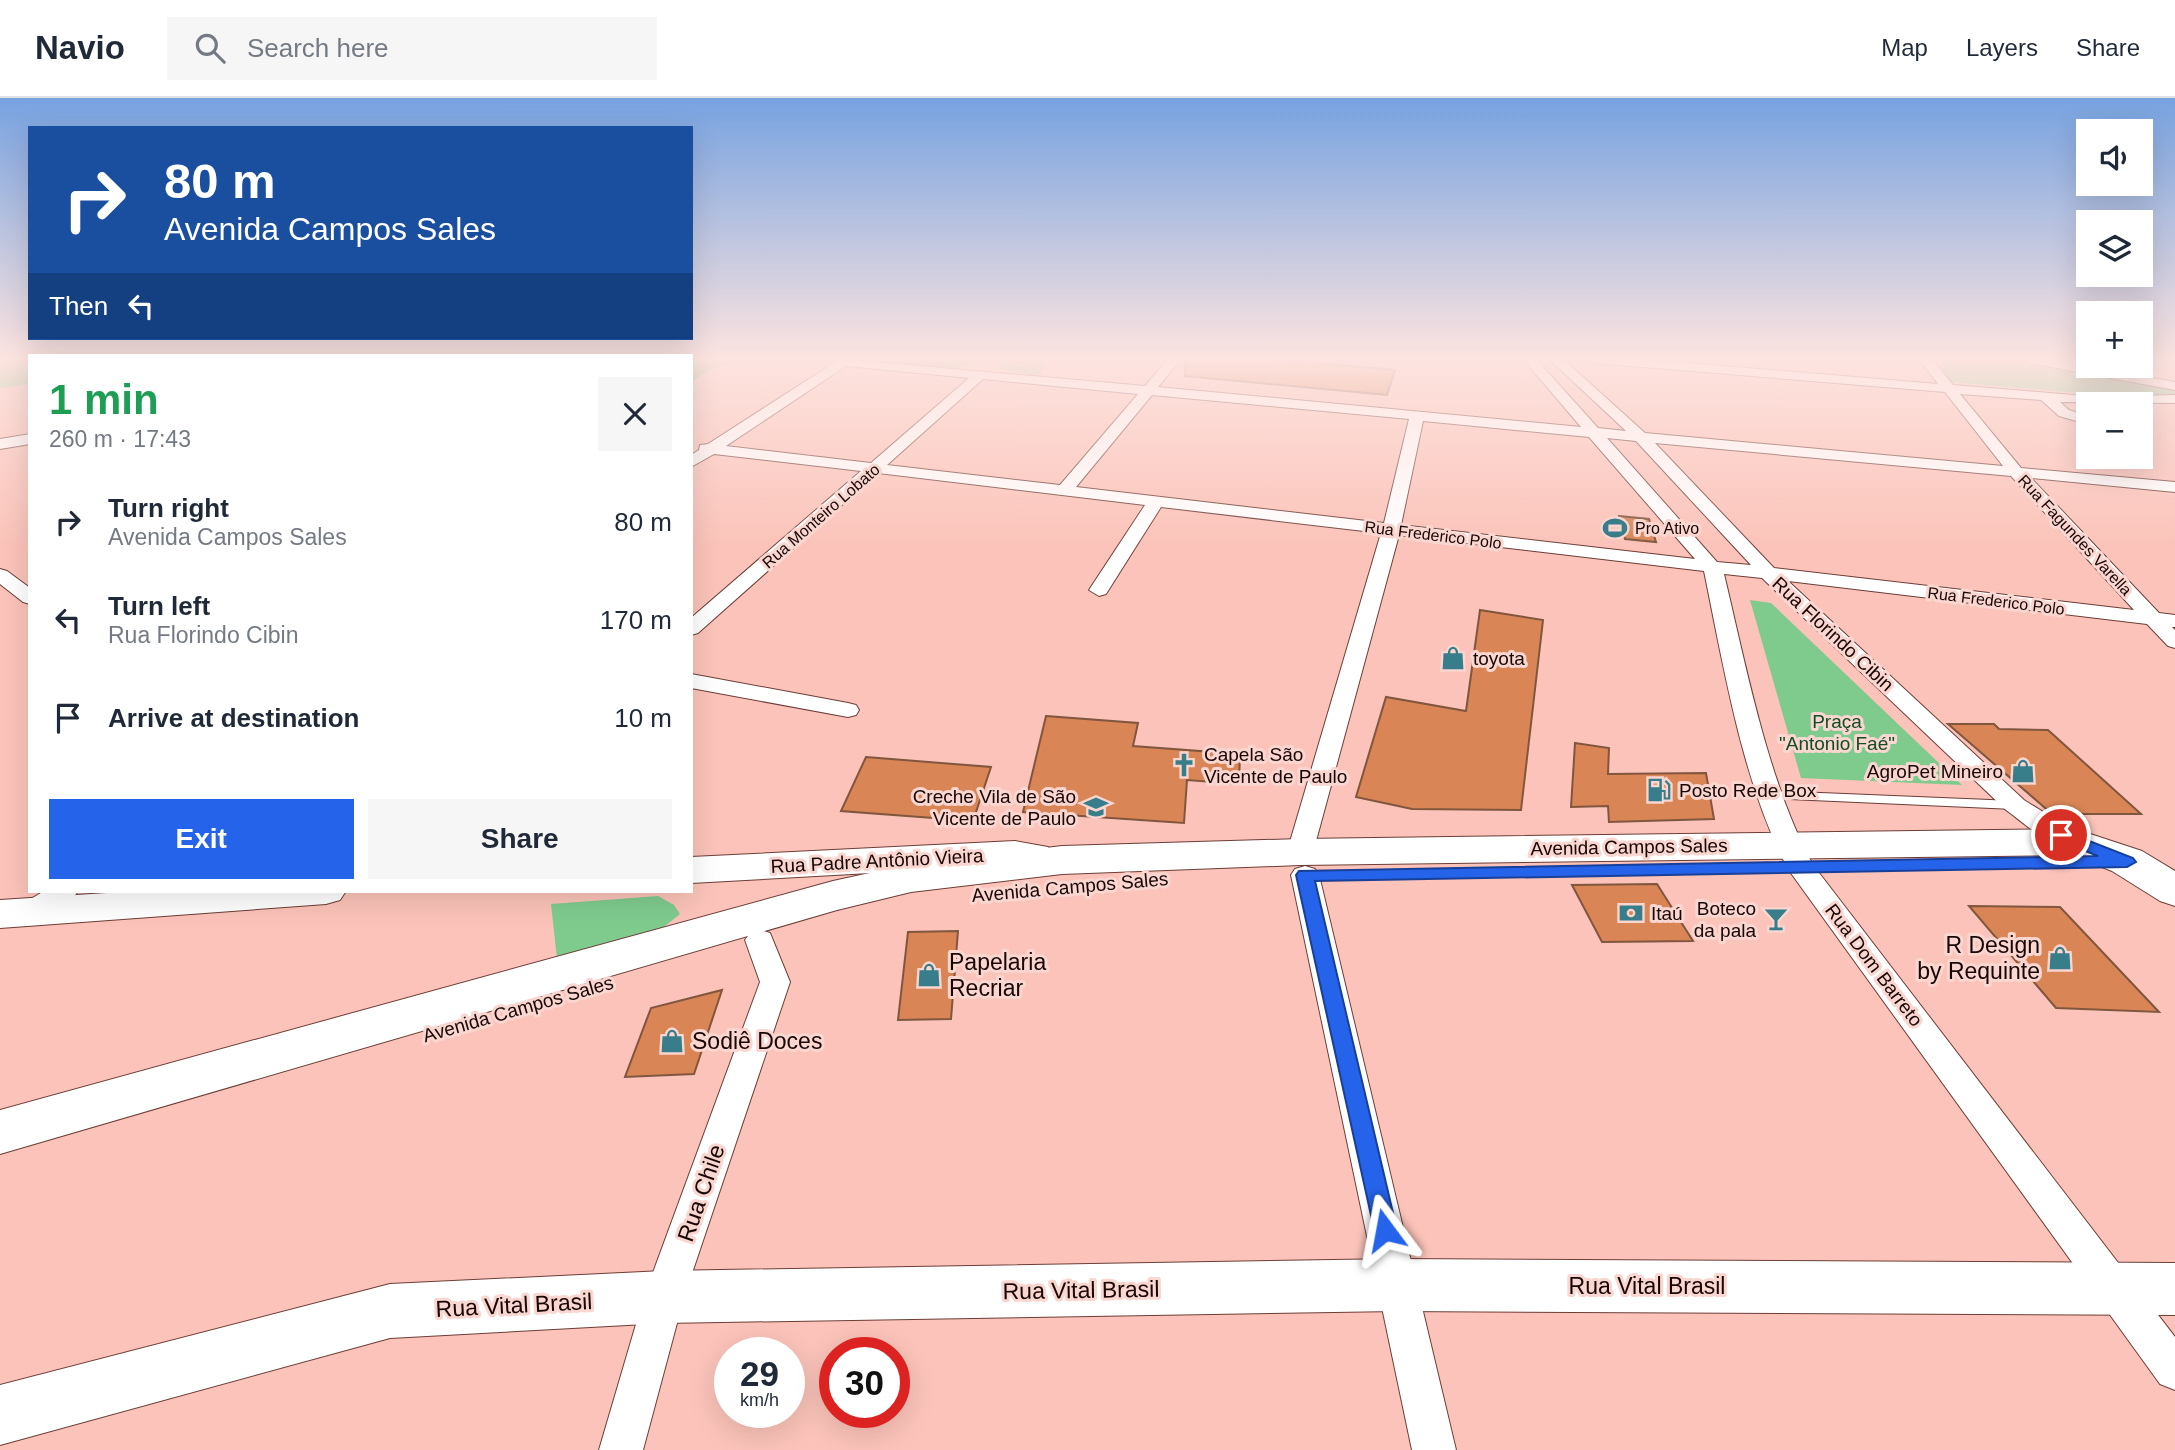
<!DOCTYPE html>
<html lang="en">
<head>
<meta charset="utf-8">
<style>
  :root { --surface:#fff; --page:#f6f6f7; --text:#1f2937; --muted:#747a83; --line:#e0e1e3; --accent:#2563eb }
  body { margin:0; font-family:Arial,sans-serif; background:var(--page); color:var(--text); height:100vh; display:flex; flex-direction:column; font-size:26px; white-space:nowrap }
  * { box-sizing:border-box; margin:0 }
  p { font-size:23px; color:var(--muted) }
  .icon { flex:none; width:38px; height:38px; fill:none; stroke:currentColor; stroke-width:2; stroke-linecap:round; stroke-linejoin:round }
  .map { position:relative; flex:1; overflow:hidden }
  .sheet { position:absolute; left:28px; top:256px; width:665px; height:539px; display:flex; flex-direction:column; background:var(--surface); border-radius:0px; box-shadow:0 7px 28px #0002 }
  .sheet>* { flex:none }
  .top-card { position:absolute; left:28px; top:28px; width:665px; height:214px; border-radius:0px; box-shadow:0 7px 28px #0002; background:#1a4fa0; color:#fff; overflow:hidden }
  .controls { position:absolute; left:2076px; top:21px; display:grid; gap:14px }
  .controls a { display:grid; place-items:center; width:77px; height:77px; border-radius:0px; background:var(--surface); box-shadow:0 7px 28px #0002; font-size:35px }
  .speed { position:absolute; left:714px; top:1239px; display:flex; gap:14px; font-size:35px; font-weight:700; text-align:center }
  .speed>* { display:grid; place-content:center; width:91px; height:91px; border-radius:50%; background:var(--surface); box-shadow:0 7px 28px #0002; line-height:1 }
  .speed small { font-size:18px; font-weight:400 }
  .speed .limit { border:10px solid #d22; background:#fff; color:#111 }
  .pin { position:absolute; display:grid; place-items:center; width:60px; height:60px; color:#fff; margin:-30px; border:4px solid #fff; border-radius:50%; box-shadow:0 2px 7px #0007 }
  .me { position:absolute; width:77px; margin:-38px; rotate:347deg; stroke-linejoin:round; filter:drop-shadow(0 0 5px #0008) }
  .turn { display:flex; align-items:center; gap:24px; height:147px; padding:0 21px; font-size:32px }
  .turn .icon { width:91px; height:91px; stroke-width:2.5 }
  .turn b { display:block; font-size:49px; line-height:60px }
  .then { display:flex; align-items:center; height:66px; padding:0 21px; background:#0003; gap:14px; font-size:26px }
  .round { display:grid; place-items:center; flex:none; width:74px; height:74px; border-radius:0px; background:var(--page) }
  .overview { display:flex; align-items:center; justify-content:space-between; height:119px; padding:0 21px }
  h1 { font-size:42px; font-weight:700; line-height:52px; color:#1e9e55 }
  .cta { display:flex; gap:14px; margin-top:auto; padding:14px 21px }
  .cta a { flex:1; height:80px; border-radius:0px; background:var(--accent); color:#fff; font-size:28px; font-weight:700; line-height:80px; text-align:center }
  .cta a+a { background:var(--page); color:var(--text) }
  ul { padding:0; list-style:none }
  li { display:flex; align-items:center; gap:21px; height:98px; padding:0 21px }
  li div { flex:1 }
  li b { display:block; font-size:26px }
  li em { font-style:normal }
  header { display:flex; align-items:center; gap:42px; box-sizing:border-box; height:98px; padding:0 35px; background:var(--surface); border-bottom:2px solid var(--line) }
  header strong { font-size:33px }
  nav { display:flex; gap:38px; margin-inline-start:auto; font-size:24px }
  .search { width:490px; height:63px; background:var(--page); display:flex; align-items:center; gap:18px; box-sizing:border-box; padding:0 24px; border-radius:0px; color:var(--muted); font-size:26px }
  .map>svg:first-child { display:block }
  .green { fill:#7fcb8e }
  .forest { fill:#67b778 }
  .building { fill:#d98556; stroke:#81563f; stroke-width:2 }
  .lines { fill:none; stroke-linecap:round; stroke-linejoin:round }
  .lane-casing { stroke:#6c3e37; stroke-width:2 }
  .street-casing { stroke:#6c3e37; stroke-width:2 }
  .secondary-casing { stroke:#6c3e37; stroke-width:2 }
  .primary-casing { stroke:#6c3e37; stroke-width:2 }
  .lane { fill:#fff; fill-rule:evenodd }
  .street { fill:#fff; fill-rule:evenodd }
  .secondary { fill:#fff; fill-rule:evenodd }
  .primary { fill:#fff; fill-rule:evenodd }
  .route { fill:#2563eb; stroke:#184099; stroke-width:2 }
  .labels { text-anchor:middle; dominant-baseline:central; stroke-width:6; stroke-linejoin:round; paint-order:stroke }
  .far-street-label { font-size:16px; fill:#190705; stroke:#f9d6d0 }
  .far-poi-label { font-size:16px; fill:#190705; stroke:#f9d6d0; text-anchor:start }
  .street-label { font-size:19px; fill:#190705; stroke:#f9d6d0 }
  .poi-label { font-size:19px; fill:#190705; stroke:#f9d6d0; text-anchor:start }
  .park-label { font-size:19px; fill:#114c23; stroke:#f9d6d0 }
  .near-poi-label { font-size:23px; fill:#190705; stroke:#f9d6d0; text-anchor:start }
  .near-street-label { font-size:23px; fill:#190705; stroke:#f9d6d0 }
</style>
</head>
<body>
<header>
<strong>Navio</strong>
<div class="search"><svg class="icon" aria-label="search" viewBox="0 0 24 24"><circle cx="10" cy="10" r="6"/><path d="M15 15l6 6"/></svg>Search here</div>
<nav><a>Map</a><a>Layers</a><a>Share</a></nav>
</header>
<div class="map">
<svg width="2175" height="1352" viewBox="0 0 2175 1352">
  <rect width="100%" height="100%" fill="#fbc3b9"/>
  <!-- green -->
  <g class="green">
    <polygon points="4,261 30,261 30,286 0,290 0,273"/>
    <polygon points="1008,261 1051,261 1038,277 997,271"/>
    <polygon points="1938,261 2011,261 2175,290 2175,296 2104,297 1949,284"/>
    <polygon points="1750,502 1771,505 1962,687 1801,680"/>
    <polygon points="658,798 674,807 680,816 649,841 557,861 551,806"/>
  </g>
  <!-- forest -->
  <path class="forest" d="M691,261h288c-29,22 -98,4 -132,1 -27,-3 -105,-4 -128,6 -10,3 -19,11 -28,16z"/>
  <!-- building -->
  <g class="building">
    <polygon points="1186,261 1272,261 1395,272 1387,297 1185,278"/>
    <polygon points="1619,418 1649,421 1656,444 1625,441"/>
    <polygon points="1480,512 1543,522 1521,712 1412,711 1356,699 1386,599 1466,613"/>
    <polygon points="1046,618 1138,625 1133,648 1240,656 1239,686 1187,682 1184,725 1023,714"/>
    <polygon points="1948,626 1994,626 1999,631 2048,632 2141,716 2052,716"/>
    <polygon points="1575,645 1609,650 1608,676 1706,675 1714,721 1609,724 1608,708 1571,709"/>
    <polygon points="866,659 991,669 973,723 841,713"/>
    <polygon points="1657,786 1693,843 1602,844 1572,787"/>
    <polygon points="1969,808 2060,809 2159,914 2056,910"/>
    <polygon points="958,833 951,921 898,922 908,834"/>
    <polygon points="722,892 694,976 625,979 651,910"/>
  </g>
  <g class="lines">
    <!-- lane casing -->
    <g class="lane-casing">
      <polygon id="lane" points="1770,693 2014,703 2020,707 2014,711 1766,700 1764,697 1766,694"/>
    </g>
    <!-- street casing -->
    <g class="street-casing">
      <g id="street">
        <path d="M840,261l305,27 23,-27h13l-23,28 423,40 -58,-68h13l62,69 28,3 -77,-72h14l82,74 358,33 -58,-74 -351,-29 -6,-4h52l298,25 -19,-25h13l21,26 144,12 78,-2v8l-115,-1 9,8 19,6 -1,8 -28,-8 -18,-16 -81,-6 61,74 154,14v10l-144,-14 128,135 16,2v12h-3l3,3v18l-7,-2 -21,-22 -359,-43 236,219c12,8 59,35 64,42l-4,6c-27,7 -57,-23 -78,-38l-244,-232 -38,-4c22,92 44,209 89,291l362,472v53l-15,-6 -372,-515c-46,-87 -64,-201 -84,-298l-305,-36 -86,317 -4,6 -9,3 -9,-3 -4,-6 94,-319 -220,-26 -55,87 -7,2 -10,-6 56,-85 -267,-32 -180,160 -7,2v-17l170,-147 -147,-17 -23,13v-12l8,-5 1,-5 8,-1zM846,268l123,12 -98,85 -145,-17zM983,281l155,15 -78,91 -173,-20zM1152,297l257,24 -25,104 -308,-36zM1423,323l166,16 106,122 -294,-34zM1607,340l29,3 115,124 -34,-3zM1655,345l356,33 123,134 -360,-42z"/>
        <polygon points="2023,261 2050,261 2175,284 2175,292 2029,265"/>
        <polygon points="30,336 30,346 0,351 0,341"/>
        <polygon points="0,471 7,473 30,490 30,506 23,504 0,486"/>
        <polygon points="691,576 848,605 856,607 859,612 856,617 848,619 691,590"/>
        <polygon points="1305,768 1315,771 1319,777 1456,1352 1412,1352 1291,777 1295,771"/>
        <path d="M44,793h34c-10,16 -39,33 -57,28l-4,-7 4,-7z"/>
        <polygon points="760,832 770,835 790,884 684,1199 643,1352 599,1352 644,1199 760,884 745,842 750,835"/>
      </g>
    </g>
    <!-- secondary casing -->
    <g class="secondary-casing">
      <g id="secondary">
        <polygon points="1015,743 1048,749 1053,758 1048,767 1034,770 1015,767 691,785 691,759"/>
        <polygon points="137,793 346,793 340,802 326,806 0,830 0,802"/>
        <polygon points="1397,1161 2175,1165 2175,1217 1397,1213 664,1225 390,1240 0,1347 0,1287 390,1186 664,1173"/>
      </g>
    </g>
    <!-- primary casing -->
    <g class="primary-casing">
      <polygon id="primary" points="2075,731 2142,753 2175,773 2175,808 2160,803 2112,773 2071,757 1300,767 1062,776 911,794 837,812 0,1056 0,1012 833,783 911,766 1062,748 1300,741"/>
    </g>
    <!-- lane -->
    <use href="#lane" class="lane"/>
    <!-- street -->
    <use href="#street" class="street"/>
    <!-- secondary -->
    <use href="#secondary" class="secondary"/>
    <!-- primary -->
    <use href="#primary" class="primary"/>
  </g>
  <!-- sky -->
  <linearGradient id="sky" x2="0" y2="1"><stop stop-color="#77a2e0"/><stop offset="0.58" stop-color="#fde4e0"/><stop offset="1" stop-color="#fde4e0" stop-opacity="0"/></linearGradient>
  <rect width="2175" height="450" fill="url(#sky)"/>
  <!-- route -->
  <polygon class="route" points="2061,732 2133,760 2136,764 2127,769 1315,783 1397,1132 1393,1140 1385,1143 1376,1140 1296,777 1299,773 2098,758 2055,741 2053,737 2055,733"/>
  <!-- icons -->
  <defs>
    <g id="stadium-bare" transform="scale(1.89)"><path d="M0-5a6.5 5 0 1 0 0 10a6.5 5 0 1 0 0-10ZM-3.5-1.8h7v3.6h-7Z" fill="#387e8a" stroke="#f9d6d0" stroke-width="2.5" paint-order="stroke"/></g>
    <g id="shop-bare" transform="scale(1.89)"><path d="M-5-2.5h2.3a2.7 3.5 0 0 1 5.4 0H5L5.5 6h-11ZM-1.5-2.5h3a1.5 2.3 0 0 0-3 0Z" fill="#387e8a" stroke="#f9d6d0" stroke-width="2.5" paint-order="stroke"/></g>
    <g id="church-bare" transform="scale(1.89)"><path d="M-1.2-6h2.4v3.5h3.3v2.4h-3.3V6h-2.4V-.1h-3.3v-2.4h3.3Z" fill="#387e8a" stroke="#f9d6d0" stroke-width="2.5" paint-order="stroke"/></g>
    <g id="fuel-bare" transform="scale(1.89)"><path d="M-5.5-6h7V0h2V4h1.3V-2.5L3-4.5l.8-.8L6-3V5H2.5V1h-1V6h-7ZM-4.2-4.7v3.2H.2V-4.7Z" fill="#387e8a" stroke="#f9d6d0" stroke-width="2.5" paint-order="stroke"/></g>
    <g id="school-bare" transform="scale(1.89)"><path d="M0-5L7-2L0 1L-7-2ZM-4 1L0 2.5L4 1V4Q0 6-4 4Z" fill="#387e8a" stroke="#f9d6d0" stroke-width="2.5" paint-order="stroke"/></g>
    <g id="bank-bare" transform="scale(1.89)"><path d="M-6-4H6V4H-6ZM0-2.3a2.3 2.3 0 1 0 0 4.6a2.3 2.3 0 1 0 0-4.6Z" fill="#387e8a" stroke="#f9d6d0" stroke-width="2.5" paint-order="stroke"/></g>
    <g id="bar-bare" transform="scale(1.89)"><path d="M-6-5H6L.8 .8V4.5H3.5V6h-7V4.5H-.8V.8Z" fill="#387e8a" stroke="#f9d6d0" stroke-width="2.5" paint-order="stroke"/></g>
  </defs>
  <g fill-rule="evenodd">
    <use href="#stadium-bare" x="1615" y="430"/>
    <use href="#shop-bare" x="1453" y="560"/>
    <use href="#church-bare" x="1184" y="667"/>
    <use href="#shop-bare" x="2023" y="673"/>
    <use href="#fuel-bare" x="1659" y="692"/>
    <use href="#school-bare" x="1096" y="709"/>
    <use href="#bank-bare" x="1631" y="815"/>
    <use href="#bar-bare" x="1776" y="821"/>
    <use href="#shop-bare" x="2060" y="860"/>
    <use href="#shop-bare" x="929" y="877"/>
    <use href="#shop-bare" x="672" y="943"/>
  </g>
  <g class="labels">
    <!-- far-street labels -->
    <g class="far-street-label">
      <text transform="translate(821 418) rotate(-41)">Rua Monteiro Lobato</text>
      <text transform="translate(1433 437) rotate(7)">Rua Frederico Polo</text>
      <text transform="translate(2075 437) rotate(47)">Rua Fagundes Varella</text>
      <text transform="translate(1996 503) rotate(7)">Rua Frederico Polo</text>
    </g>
    <!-- far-poi labels -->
    <g class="far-poi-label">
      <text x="1635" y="430">Pro Ativo</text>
    </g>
    <!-- street labels -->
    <g class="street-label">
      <text transform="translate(1833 536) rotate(43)">Rua Florindo Cibin</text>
      <text transform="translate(1629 749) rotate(-1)">Avenida Campos Sales</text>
      <text transform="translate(877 763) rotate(-3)">Rua Padre Antônio Vieira</text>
      <text transform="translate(1070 789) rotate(-5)">Avenida Campos Sales</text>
      <text transform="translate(1874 867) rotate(53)">Rua Dom Barreto</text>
      <text transform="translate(518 911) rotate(-16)">Avenida Campos Sales</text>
    </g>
    <!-- poi labels -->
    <g class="poi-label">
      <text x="1473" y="560">toyota</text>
      <text x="1204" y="656">Capela São<tspan x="1204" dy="22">Vicente de Paulo</tspan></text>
      <text x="2003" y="673" text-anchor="end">AgroPet Mineiro</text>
      <text x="1679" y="692">Posto Rede Box</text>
      <text x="1076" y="698" text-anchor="end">Creche Vila de São<tspan x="1076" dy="22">Vicente de Paulo</tspan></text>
      <text x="1756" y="810" text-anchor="end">Boteco<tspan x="1756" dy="22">da pala</tspan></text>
      <text x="1651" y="815">Itaú</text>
    </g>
    <!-- park labels -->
    <g class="park-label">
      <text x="1837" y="623">Praça<tspan x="1837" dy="22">"Antonio Faé"</tspan></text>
    </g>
    <!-- near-poi labels -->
    <g class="near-poi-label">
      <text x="2040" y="847" text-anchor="end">R Design<tspan x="2040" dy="26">by Requinte</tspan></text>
      <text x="949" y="864">Papelaria<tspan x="949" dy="26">Recriar</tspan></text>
      <text x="692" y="943">Sodiê Doces</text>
    </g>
    <!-- near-street labels -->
    <g class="near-street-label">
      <text transform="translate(701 1095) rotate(-71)">Rua Chile</text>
      <text x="1647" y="1188">Rua Vital Brasil</text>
      <text transform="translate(1081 1192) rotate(-1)">Rua Vital Brasil</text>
      <text transform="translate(514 1207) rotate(-3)">Rua Vital Brasil</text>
    </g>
  </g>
</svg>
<div class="controls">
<a><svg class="icon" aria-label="sound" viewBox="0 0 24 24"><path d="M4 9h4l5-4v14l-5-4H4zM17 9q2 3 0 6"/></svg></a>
<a><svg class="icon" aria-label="layers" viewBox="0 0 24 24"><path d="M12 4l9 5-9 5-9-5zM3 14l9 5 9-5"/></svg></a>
<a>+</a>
<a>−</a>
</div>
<div class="speed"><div>29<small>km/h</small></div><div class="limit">30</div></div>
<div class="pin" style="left:2061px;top:737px;background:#d93025"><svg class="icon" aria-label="arrive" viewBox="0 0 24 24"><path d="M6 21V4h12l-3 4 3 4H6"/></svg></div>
<svg class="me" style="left:1385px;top:1132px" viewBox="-20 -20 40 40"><path d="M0-17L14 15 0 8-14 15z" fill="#2563eb" stroke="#fff" stroke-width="4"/></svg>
<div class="top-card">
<div class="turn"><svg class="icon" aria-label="right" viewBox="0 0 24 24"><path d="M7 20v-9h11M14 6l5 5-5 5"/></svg><div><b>80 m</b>Avenida Campos Sales</div></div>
<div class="then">Then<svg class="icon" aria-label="left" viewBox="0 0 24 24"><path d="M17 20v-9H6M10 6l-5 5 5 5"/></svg></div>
</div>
<section class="sheet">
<div class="overview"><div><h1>1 min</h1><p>260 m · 17:43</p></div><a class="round"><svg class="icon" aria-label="close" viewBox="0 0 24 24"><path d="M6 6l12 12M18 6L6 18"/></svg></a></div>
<ul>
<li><svg class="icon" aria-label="right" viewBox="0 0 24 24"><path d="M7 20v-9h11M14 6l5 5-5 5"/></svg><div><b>Turn right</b><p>Avenida Campos Sales</p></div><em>80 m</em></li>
<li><svg class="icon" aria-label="left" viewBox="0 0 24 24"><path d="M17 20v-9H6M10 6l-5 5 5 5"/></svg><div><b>Turn left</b><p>Rua Florindo Cibin</p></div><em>170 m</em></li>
<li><svg class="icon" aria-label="arrive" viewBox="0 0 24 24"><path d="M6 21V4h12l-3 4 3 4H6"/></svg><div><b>Arrive at destination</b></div><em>10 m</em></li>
</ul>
<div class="cta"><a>Exit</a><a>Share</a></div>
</section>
</div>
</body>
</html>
